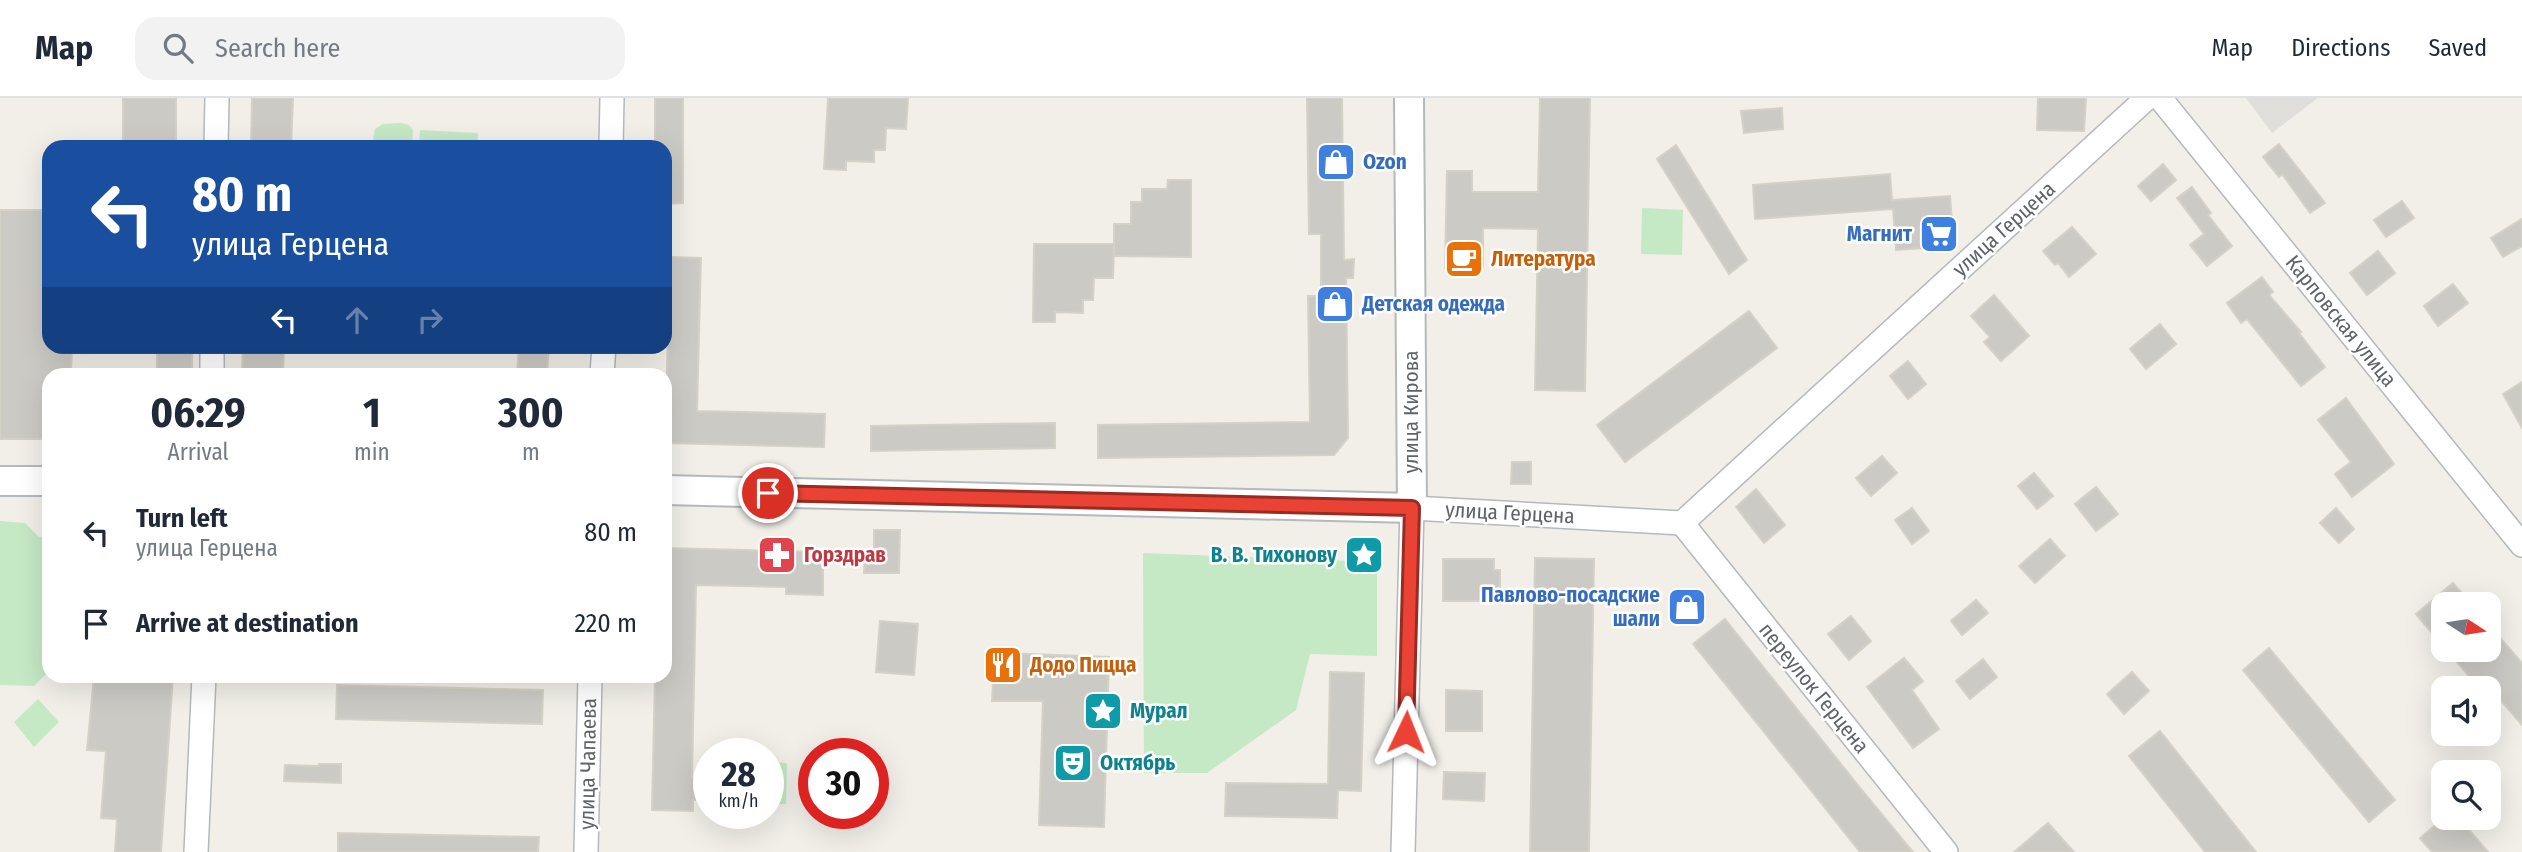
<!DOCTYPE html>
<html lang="en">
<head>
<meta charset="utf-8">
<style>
  :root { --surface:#fff; --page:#f2f2f3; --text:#1f2937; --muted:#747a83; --line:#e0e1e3 }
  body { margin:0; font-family:"Fira Sans Condensed",sans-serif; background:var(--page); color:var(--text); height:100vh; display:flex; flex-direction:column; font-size:26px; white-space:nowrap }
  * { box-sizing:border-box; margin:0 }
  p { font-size:23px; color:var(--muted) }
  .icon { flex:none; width:38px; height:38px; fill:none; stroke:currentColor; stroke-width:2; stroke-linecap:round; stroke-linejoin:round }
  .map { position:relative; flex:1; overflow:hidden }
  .side { position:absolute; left:42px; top:270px; width:630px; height:315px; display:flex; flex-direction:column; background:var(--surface); border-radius:21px; box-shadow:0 7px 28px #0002 }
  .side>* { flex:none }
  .banner { position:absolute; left:42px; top:42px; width:630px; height:214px; border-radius:21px; box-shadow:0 7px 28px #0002; background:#1a4fa0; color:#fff; overflow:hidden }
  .needle { width:46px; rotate:102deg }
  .fabs { position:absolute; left:2431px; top:494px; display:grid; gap:14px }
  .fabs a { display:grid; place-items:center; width:70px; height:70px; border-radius:14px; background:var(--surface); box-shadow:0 7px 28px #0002; font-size:35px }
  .speed { position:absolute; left:693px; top:640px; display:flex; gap:14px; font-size:35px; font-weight:700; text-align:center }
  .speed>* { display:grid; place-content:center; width:91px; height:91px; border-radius:50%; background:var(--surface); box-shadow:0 7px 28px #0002; line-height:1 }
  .speed small { font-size:18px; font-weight:400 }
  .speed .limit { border:10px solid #d22; background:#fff; color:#111 }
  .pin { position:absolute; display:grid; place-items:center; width:60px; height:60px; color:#fff; margin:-30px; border:4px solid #fff; border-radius:50%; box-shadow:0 2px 7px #0007 }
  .me { position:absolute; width:77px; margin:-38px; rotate:2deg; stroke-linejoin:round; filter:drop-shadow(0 0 5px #0008) }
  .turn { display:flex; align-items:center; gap:24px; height:147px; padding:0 35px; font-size:32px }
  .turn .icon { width:91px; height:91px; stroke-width:2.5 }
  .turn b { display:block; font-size:49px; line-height:60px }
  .lanes { display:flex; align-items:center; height:66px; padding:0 35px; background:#0003; justify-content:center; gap:35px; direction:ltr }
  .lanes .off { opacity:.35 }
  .eta { display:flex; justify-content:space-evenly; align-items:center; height:119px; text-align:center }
  .eta b { font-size:42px; font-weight:700; line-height:49px }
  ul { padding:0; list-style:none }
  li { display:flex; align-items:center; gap:21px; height:91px; padding:0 35px }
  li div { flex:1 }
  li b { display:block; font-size:26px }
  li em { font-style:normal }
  header { display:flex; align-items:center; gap:42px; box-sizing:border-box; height:98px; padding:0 35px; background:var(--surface); border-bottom:2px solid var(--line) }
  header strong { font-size:33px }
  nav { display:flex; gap:38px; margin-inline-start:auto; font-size:24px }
  .search { width:490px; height:63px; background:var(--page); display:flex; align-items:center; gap:18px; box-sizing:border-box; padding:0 24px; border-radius:21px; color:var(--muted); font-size:26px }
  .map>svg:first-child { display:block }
  .industrial { fill:#e0deda }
  .green { fill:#c5e8c5 }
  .building { fill:#cccac5; stroke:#d6d1c6; stroke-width:2 }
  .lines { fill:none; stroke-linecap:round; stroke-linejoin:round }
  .minor-casing { stroke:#b5b8bc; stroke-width:26 }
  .tertiary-casing { stroke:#b5b8bc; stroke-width:32 }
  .minor { stroke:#fff; stroke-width:23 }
  .tertiary { stroke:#fff; stroke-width:28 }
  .route-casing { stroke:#982c22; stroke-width:18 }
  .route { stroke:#ea4335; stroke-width:12 }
  .labels { text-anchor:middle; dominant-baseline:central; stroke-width:5; stroke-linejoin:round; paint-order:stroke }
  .shop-label { font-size:21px; font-weight:bold; fill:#366cbe; stroke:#fff; text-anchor:start }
  .street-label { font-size:21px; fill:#5f6368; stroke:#fff }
  .food-label { font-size:21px; font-weight:bold; fill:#c56008; stroke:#fff; text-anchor:start }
  .health-label { font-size:21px; font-weight:bold; fill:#be3a42; stroke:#fff; text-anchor:start }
  .culture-label { font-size:21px; font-weight:bold; fill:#0d838f; stroke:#fff; text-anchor:start }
</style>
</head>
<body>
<header>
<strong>Map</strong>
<div class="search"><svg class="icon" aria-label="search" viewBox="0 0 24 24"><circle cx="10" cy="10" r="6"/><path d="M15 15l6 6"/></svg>Search here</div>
<nav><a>Map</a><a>Directions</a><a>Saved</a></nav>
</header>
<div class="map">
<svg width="2522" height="754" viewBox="0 0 2522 754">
  <rect width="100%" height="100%" fill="#f1efe8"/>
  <!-- industrial -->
  <polygon class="industrial" points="2246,0 2318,0 2272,35"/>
  <!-- green -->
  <g class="green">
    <polygon points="401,25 409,27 413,32 412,49 372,49 375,31 383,26"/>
    <polygon points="420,32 478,35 477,49 419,49"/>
    <polygon points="1642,110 1683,112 1682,157 1641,156"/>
    <polygon points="0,423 25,425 39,439 49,439 49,573 34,588 0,587"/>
    <polygon points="1143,455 1377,464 1377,558 1310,556 1296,612 1207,675 1144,675"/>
    <polygon points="38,601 59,624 34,649 14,624"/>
    <polygon points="768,664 787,665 786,706 768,706"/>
  </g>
  <!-- building -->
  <g class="building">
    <rect x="123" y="0" width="53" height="49"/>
    <polygon points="252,0 293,0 291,49 251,49"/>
    <polygon points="655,0 683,0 683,105 665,106 665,49 655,49"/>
    <polygon points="828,0 908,0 906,31 886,30 885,52 874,52 874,64 846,63 846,72 824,71"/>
    <polygon points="1307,0 1342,0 1344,162 1354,161 1353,180 1346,180 1348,340 1334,357 1098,360 1098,327 1310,324 1308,198 1321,198 1321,136 1309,136"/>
    <polygon points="1540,0 1590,0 1585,293 1535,292 1538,131 1483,130 1483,169 1445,170 1447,73 1472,73 1472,94 1538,94"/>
    <polygon points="2038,0 2086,0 2084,33 2037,32"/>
    <polygon points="1782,10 1783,31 1744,35 1741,13"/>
    <polygon points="2279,46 2325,105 2310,115 2282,76 2279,79 2263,59"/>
    <polygon points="1676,47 1747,162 1729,176 1657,61"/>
    <polygon points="2163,66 2176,82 2151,103 2138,88"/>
    <polygon points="1890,76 1892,102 1950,98 1954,148 1896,152 1893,111 1755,121 1753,87"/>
    <polygon points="1168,82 1191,82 1191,159 1114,158 1114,126 1131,126 1131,104 1142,104 1142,91 1167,91"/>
    <polygon points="2192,89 2211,115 2208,117 2232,148 2207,168 2190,147 2204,136 2177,100"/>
    <polygon points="2402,103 2414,120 2386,139 2374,122"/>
    <polygon points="0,112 49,112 49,248 72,248 71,276 49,276 49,341 0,341"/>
    <polygon points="2522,121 2522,148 2503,159 2491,140"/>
    <polygon points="2072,129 2096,156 2069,179 2058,165 2055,167 2043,153"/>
    <polygon points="1034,146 1114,146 1113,180 1094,180 1093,202 1083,202 1083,215 1055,214 1055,224 1033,224"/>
    <polygon points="2378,153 2395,175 2367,197 2350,175"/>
    <polygon points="670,159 701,160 697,313 825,316 824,349 665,345"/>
    <polygon points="2262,179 2273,194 2269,197 2301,234 2299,235 2325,269 2301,288 2247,221 2241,225 2227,205"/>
    <polygon points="2453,186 2468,205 2438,228 2424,208"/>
    <polygon points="1994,197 2029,238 2001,263 1984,244 1990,239 1971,218"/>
    <polygon points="1749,213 1777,250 1625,364 1597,327"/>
    <polygon points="2160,226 2176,246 2146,271 2130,251"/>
    <rect x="157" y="248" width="35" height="28"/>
    <polygon points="243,248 284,248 283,276 242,276"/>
    <polygon points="519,248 549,248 547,276 517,276"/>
    <polygon points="1908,263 1926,286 1908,301 1890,278"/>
    <polygon points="2522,284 2522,330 2503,296"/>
    <polygon points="2346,300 2394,366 2352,399 2335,376 2351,364 2318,322"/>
    <polygon points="1055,325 1055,350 871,353 871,328"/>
    <polygon points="1882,358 1897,375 1871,398 1856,380"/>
    <polygon points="1512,364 1531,364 1531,386 1511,386"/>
    <polygon points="2034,375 2053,398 2037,411 2018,388"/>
    <polygon points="2096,389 2118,416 2096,433 2075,406"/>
    <polygon points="1756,391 1785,427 1764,445 1736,409"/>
    <polygon points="1912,410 1929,433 1912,446 1895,422"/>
    <polygon points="2336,410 2354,431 2339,445 2320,425"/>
    <polygon points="874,432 900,432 899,475 864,475 865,456 874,456"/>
    <polygon points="2050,441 2065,458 2035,485 2019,468"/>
    <polygon points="665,450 823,454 823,497 786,496 786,489 696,487 692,680 698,680 697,702 693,702 693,713 652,712 655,578 665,578"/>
    <polygon points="1535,460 1594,461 1589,754 1530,754"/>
    <polygon points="1443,461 1494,461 1494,472 1500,472 1500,494 1494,494 1494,503 1443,503"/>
    <polygon points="2453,485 2471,506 2443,506 2443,548 2416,516"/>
    <polygon points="1976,502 1988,515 1962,537 1951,523"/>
    <polygon points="1851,518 1871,543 1849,562 1828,536"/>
    <polygon points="1725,521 1857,686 1913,754 1860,754 1813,695 1693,546"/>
    <polygon points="880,523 918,526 914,577 876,574"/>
    <polygon points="2488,526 2522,565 2522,627 2485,584 2479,590 2446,551 2488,551"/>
    <polygon points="2269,550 2395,702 2369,724 2243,572"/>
    <polygon points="1002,555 1109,559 1104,729 1039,727 1043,603 992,603 994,563"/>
    <polygon points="1904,560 1923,583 1912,592 1939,631 1913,650 1867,589"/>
    <polygon points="1983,561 1997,579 1970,601 1956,583"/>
    <polygon points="1330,574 1364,575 1361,693 1338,692 1337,720 1225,718 1226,685 1328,686"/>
    <polygon points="2132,574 2149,593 2124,616 2107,596"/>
    <polygon points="94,578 173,578 161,754 115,754 117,721 101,720 106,653 87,652"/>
    <polygon points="337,587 543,592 542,626 336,621"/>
    <polygon points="1446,592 1482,593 1482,633 1446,633"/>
    <polygon points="2160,633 2256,754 2205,754 2129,658"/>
    <polygon points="319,666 341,666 341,685 284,683 285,667 319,668"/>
    <polygon points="1444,674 1485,675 1484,703 1443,701"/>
    <polygon points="2445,719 2458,719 2488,754 2432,754 2420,740"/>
    <polygon points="2048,725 2074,754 2014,754"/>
    <polygon points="338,735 539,739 538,754 338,754"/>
  </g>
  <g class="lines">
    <!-- minor casing -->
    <g class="minor-casing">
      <g id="minor">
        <polyline points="2160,0 2522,447"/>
        <polyline points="216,49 217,0"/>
        <polyline points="611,49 612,0"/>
        <polyline points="212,276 212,248"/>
        <polyline points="602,276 604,248"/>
        <polyline points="1682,425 1946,754"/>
        <polyline points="196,754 204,578"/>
        <polyline points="586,754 590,578"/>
        <polyline points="1403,754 1412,410 1682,425 2147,0"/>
      </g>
    </g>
    <!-- tertiary casing -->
    <g class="tertiary-casing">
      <g id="tertiary">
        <polyline points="0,383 49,383"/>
        <polyline points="665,392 1412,410 1409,0"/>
      </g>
    </g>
    <!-- minor -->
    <use href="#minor" class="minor"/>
    <!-- tertiary -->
    <use href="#tertiary" class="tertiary"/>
  </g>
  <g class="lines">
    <!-- route casing -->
    <g class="route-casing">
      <polyline id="route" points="768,395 1412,410 1406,634"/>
    </g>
    <!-- route -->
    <use href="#route" class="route"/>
  </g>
  <!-- icons -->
  <defs>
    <g id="shop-square" transform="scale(2.0125)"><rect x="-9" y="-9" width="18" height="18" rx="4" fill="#3f7fe0" stroke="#fff"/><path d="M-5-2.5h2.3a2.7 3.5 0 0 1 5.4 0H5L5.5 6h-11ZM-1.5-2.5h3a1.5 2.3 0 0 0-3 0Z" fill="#fff"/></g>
    <g id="supermarket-square" transform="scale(2.0125)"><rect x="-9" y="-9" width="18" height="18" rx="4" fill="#3f7fe0" stroke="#fff"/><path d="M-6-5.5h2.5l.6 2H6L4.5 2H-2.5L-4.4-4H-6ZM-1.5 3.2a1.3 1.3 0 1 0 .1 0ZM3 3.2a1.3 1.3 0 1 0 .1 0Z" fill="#fff"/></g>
    <g id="cafe-square" transform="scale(2.0125)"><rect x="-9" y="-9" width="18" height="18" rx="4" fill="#e8710a" stroke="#fff"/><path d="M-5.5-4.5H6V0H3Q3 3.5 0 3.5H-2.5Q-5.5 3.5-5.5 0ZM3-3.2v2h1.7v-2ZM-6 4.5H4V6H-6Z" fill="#fff"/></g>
    <g id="pharmacy-square" transform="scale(2.0125)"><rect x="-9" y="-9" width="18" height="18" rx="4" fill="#e0444e" stroke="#fff"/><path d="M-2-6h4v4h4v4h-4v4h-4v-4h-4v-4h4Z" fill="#fff"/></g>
    <g id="sight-square" transform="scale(2.0125)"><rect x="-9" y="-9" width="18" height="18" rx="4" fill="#0f9aa8" stroke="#fff"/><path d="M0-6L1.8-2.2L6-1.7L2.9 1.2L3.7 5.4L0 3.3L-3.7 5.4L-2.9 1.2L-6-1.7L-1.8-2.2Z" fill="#fff"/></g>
    <g id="restaurant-square" transform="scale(2.0125)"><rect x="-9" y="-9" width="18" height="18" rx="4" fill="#e8710a" stroke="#fff"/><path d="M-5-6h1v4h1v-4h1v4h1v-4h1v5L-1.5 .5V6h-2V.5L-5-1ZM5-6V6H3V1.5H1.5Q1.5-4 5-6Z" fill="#fff"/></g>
    <g id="theatre-square" transform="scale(2.0125)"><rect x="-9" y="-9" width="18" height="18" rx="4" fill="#0f9aa8" stroke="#fff"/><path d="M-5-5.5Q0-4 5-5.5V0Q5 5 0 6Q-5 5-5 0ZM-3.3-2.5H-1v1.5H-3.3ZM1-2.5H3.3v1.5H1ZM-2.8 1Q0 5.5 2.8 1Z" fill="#fff"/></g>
  </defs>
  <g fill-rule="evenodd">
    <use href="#shop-square" x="1336" y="64"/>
    <use href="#supermarket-square" x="1939" y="136"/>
    <use href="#cafe-square" x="1464" y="161"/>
    <use href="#shop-square" x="1335" y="206"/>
    <use href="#pharmacy-square" x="777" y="457"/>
    <use href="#sight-square" x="1364" y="457"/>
    <use href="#shop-square" x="1687" y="509"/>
    <use href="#restaurant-square" x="1003" y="567"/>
    <use href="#sight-square" x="1103" y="613"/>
    <use href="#theatre-square" x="1073" y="665"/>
  </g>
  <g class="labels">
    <!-- shop labels -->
    <g class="shop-label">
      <text x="1363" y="64">Ozon</text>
      <text x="1912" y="136" text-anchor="end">Магнит</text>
      <text x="1362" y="206">Детская одежда</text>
      <text x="1660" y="497" text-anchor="end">Павлово-посадские<tspan x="1660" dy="24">шали</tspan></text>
    </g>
    <!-- street labels -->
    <g class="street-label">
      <text transform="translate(2004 131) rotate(-42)">улица Герцена</text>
      <text transform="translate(2341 223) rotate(51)">Карповская улица</text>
      <text transform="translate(1411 314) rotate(-90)">улица Кирова</text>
      <text transform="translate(1510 415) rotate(3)">улица Герцена</text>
      <text transform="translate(1814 590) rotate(51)">переулок Герцена</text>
      <text transform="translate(588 666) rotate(-89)">улица Чапаева</text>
    </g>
    <!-- food labels -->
    <g class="food-label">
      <text x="1491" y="161">Литература</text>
      <text x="1030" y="567">Додо Пицца</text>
    </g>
    <!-- health labels -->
    <g class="health-label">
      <text x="804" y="457">Горздрав</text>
    </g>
    <!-- culture labels -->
    <g class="culture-label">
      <text x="1337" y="457" text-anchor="end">В. В. Тихонову</text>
      <text x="1130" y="613">Мурал</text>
      <text x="1100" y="665">Октябрь</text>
    </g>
  </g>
</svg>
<div class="fabs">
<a><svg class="needle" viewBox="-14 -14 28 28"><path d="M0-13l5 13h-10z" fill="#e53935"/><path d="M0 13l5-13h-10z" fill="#747a83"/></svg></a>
<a><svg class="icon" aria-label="sound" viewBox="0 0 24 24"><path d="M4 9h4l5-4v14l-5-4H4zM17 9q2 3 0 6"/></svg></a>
<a><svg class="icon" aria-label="search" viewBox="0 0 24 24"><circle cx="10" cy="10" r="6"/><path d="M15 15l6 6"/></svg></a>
</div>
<div class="speed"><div>28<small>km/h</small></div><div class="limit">30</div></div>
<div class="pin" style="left:768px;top:395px;background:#d93025"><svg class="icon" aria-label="arrive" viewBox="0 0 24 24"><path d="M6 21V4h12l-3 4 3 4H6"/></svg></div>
<svg class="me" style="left:1406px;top:634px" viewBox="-20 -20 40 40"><path d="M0-17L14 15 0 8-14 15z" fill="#ea4335" stroke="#fff" stroke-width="4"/></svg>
<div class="banner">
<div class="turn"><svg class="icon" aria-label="left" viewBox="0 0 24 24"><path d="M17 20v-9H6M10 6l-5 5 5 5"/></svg><div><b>80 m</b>улица Герцена</div></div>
<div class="lanes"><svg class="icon" aria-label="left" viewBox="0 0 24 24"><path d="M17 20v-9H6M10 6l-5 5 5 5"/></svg><svg class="icon off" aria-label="ahead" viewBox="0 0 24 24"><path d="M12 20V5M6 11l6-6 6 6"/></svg><svg class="icon off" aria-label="right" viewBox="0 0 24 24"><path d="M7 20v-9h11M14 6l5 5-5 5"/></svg></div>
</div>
<section class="side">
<div class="eta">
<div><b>06:29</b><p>Arrival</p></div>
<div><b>1</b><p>min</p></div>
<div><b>300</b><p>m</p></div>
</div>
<ul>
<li><svg class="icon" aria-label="left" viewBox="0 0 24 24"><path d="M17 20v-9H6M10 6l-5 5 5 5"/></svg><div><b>Turn left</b><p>улица Герцена</p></div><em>80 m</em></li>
<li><svg class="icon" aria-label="arrive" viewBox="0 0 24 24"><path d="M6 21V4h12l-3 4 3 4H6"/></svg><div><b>Arrive at destination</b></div><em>220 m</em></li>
</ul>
</section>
</div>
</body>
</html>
